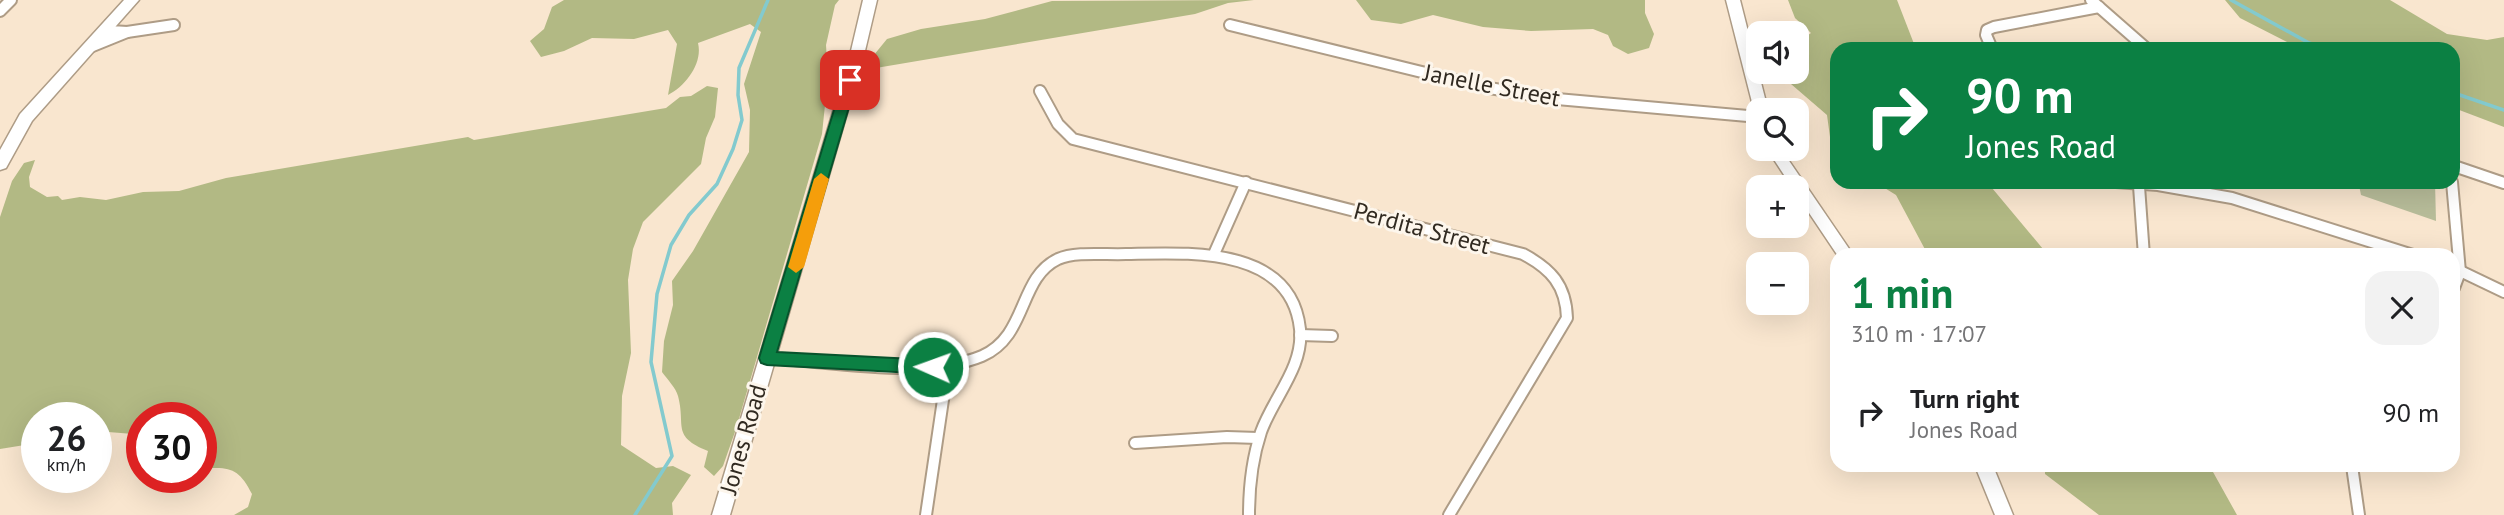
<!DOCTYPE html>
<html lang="en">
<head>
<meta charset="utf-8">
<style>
  :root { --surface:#fff; --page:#f2f2f2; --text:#202124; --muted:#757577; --accent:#0b8043 }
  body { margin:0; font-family:"PT Sans",sans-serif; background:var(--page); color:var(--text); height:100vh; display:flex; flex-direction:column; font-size:26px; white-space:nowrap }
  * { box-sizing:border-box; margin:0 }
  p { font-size:23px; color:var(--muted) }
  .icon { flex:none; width:38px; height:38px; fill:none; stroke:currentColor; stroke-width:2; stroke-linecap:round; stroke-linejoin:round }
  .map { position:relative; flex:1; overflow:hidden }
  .drawer { position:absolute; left:1830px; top:248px; width:630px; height:224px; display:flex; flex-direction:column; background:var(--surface); border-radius:21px; box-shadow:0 7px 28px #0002 }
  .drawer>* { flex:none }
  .hud { position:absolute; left:1830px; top:42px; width:630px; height:147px; border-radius:21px; box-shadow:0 7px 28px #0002; background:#0b8043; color:#fff; overflow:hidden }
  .buttons { position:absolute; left:1746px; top:21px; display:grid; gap:14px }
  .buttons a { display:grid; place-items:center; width:63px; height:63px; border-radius:14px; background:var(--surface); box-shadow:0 7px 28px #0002; font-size:35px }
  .speed { position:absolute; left:21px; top:402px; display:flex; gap:14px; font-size:35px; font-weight:700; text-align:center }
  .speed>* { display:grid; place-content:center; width:91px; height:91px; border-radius:50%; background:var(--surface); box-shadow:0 7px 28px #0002; line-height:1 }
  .speed small { font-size:18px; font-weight:400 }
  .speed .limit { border:10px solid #d22; background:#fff; color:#111 }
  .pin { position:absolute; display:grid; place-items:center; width:60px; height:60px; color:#fff; margin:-30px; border-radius:14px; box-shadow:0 4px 10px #0006 }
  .me { position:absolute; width:77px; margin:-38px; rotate:272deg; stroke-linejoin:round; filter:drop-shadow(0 0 5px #0008) }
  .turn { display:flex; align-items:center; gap:24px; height:147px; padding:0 21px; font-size:32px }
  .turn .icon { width:91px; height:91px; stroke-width:2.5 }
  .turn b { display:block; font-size:49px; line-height:60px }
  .round { display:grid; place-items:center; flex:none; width:74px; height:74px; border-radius:21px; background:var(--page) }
  .overview { display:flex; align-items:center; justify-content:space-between; height:119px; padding:0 21px }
  h1 { font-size:42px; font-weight:800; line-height:52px; color:var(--accent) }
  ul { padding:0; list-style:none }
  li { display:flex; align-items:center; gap:21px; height:91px; padding:0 21px }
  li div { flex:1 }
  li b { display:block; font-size:26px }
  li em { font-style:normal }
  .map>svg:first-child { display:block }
  .green { fill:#b8bd9a }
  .forest { fill:#b2b984 }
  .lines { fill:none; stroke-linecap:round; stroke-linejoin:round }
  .stream { stroke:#83cace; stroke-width:3.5 }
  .street-casing { stroke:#ae9c86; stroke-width:14 }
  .secondary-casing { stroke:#ae9c86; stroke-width:3 }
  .primary-casing { stroke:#ae9c86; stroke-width:3 }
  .street { stroke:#fff; stroke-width:10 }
  .secondary { fill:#fff; fill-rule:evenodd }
  .primary { fill:#fff; fill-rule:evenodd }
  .route { fill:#0b8043; stroke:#07532c; stroke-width:2 }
  .slow { fill:#f59e0b }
  .labels { text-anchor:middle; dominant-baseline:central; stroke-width:6; stroke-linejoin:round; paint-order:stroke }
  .street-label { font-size:24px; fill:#312a21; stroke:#fdf6ec }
</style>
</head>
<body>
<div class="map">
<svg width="2504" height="515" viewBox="0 0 2504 515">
  <rect width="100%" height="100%" fill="#f9e6cf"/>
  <!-- green -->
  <polygon class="green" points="2350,182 2435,182 2436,221 2361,195 2359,185"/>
  <!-- forest -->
  <g class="forest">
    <path d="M564,0h275l-4,5 -9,40 2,31 -6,58 -86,295 -13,37 -9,10 -10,-9 4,-16c-37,-15 -22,-25 -30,-55 -2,-8 -11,-17 -16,-24l2,-31 9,-36 -1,-24 21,-30 56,-99 1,-42 -6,-26 17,-52 -11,-8 -52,19c5,20 -12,43 -30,52l9,-51 -9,-14 -34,9 -42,-1 -28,13 -23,6 -11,-16 14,-12 8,-22z"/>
    <polygon points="1254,0 1228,3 1195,14 870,69 869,61 887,39 921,29 985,19 1052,1"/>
    <polygon points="1356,0 1645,0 1645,13 1654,34 1649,48 1628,54 1613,46 1608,35 1593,29 1531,31 1483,27 1433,15 1401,24 1371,20"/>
    <polygon points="1788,0 1897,0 1916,49 1838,49 1837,147 1830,137 1827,115 1791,84 1793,72 1797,72 1797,43 1811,33 1795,18"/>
    <polygon points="2225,0 2390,0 2447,34 2487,40 2504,37 2504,127 2454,108 2454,49 2301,49 2240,18"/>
    <path d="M707,86l11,2 -3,29 -9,21 -5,26 -58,58 -10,27 -5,31 3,73 -9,43 -1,49 35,23 17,-2 18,9 -19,28 1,12h-439l14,-8 4,-13c-13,-26 -23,-28 -51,-25v-51h-59v14l-9,2 -37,-3v-13h-59v25l-37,6v-232l12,-36 12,-18 11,-3 -6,17 1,10 17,10 11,-1 4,4 18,-3 26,3 37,-8 36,-1 47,-13 242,-41 6,3 192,-32 14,-11 11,-1z"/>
    <polygon points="1875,182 1987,182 2048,255 1928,255 1896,195"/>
    <polygon points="2045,466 2215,466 2213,472 2237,515 2099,515 2045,474"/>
  </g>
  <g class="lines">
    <!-- stream -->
    <g class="stream">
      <polyline points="2231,0 2309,43 2328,49"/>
      <polyline points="2454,93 2504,110"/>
      <polyline points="635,515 672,456 651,362 657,294 671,245 689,215 717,184 733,149 742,120 738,95 739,68 768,0"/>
    </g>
    <!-- street casing -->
    <g class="street-casing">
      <g id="street">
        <polyline points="2091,0 2147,49"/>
        <polyline points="0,11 11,0"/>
        <polyline points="1230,25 1483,87 1557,99 1759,117"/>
        <polyline points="127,32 174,25"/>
        <polyline points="90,47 127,32 111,31 110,24"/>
        <polyline points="1992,49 1986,35 1987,30 1994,27 2099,7"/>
        <path d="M1040,91l18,33 15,15 450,115c28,15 43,31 44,64l-118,197"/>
        <polyline points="2454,166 2504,183"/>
        <polyline points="2116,182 2158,185 2232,198 2416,256"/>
        <polyline points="2452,182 2460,272 2454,288"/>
        <polyline points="2139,186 2144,256"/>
        <polyline points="1214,254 1246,182"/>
        <polyline points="2456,269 2504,292"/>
        <polyline points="1300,335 1332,336"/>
        <path d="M767,358c62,3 158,22 215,-2 46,-20 36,-78 76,-97 18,-8 48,-4 68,-5 61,-1 165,-9 174,75 4,38 -27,69 -39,103 -9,27 -12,55 -12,83"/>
        <polyline points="1135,443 1227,437 1258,438"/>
        <polyline points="2352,466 2359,515"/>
        <polyline points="926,515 948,366"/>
      </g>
    </g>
    <!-- secondary casing -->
    <g class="secondary-casing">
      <g id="secondary">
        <polygon points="863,0 877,0 864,55 730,515 712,515 850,55"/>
        <polygon points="1726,0 1740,0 1768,110 1759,110 1759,114 1754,110"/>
        <polygon points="1767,149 1781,149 1854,256 1838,256 1797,195 1797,187 1792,187"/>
        <polygon points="1975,466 1993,466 2013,515 1995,515"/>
      </g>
    </g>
    <!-- primary casing -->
    <g class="primary-casing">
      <polygon id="primary" points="124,0 139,0 32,121 6,168 0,170 0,150 20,114"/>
    </g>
    <!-- street -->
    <use href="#street" class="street"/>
    <!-- secondary -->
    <use href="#secondary" class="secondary"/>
    <!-- primary -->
    <use href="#primary" class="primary"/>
  </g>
  <!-- route -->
  <polygon class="route" points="850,75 857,80 777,352 933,360 939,362 942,367 939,372 933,374 767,365 761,363 759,358 843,80"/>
  <!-- slow -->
  <polygon class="slow" points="821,173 829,179 804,267 796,273 788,267 814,179"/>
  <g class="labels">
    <!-- street labels -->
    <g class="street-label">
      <text transform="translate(1492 85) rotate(11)">Janelle Street</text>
      <text transform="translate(1422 228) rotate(15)">Perdita Street</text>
      <text transform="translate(743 439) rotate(-74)">Jones Road</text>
    </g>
  </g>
</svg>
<div class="buttons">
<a><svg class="icon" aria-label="sound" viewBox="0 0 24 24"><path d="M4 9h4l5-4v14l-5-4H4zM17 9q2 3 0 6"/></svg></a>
<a><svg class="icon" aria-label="search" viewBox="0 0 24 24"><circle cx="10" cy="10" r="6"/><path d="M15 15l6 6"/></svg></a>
<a>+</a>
<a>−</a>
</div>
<div class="speed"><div>26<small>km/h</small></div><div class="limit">30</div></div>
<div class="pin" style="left:850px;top:80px;background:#d93025"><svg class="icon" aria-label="arrive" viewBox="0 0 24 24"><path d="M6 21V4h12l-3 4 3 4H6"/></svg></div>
<svg class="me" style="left:933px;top:367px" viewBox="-20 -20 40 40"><circle r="17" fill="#0b8043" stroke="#fff" stroke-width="3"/><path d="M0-11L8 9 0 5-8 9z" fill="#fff"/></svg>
<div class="hud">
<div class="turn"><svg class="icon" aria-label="right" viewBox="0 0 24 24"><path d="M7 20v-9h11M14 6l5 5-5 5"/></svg><div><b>90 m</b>Jones Road</div></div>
</div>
<section class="drawer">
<div class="overview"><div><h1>1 min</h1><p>310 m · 17:07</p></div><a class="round"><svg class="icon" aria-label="close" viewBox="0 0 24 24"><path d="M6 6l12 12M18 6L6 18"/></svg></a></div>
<ul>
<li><svg class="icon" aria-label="right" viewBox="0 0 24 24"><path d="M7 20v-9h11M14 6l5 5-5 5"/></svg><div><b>Turn right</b><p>Jones Road</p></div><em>90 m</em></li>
</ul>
</section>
</div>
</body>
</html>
